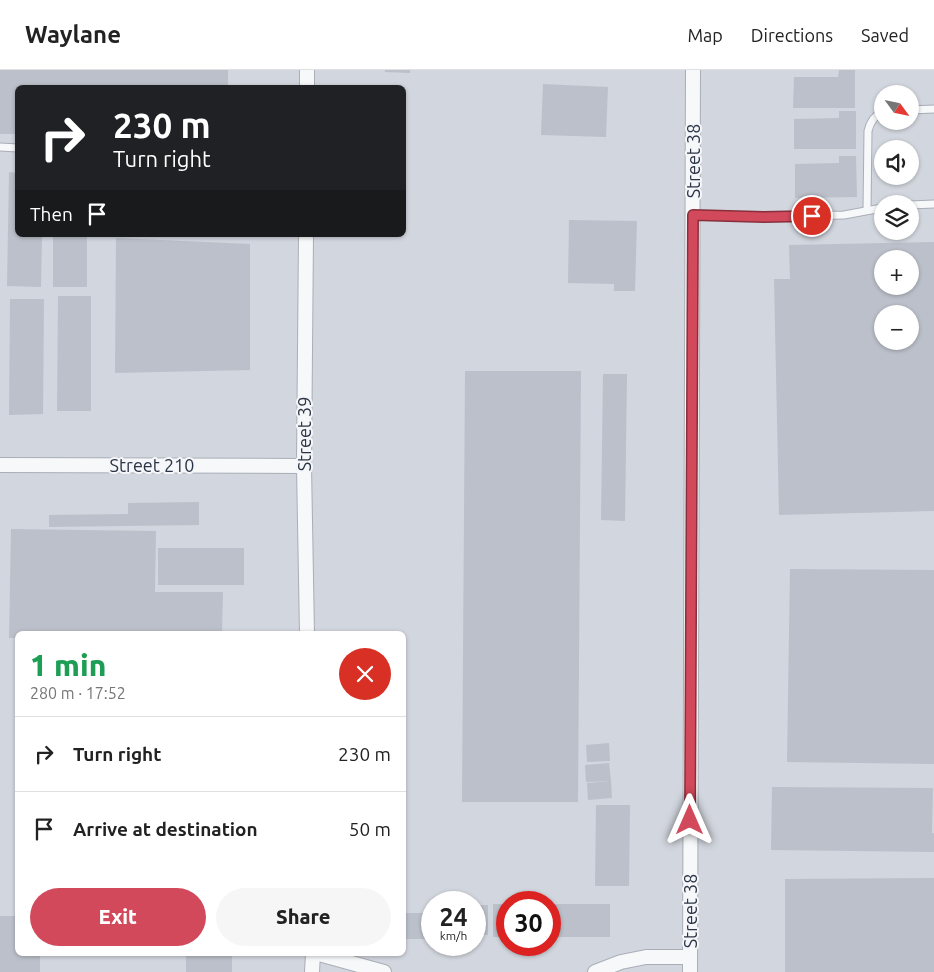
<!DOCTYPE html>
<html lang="en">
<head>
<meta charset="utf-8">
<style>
  :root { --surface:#fff; --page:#f6f6f6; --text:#222; --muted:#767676; --line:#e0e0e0; --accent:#d1495b }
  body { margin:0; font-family:Ubuntu,sans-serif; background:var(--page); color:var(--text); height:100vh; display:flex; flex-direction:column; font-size:19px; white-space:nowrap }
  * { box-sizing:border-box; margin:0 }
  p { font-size:16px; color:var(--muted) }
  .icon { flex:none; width:28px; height:28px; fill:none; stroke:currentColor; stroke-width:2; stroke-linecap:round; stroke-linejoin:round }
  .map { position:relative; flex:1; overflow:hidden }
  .panel { position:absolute; left:15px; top:561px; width:391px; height:325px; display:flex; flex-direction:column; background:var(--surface); border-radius:8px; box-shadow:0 1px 4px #0004 }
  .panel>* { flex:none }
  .banner { position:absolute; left:15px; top:15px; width:391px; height:152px; border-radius:8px; box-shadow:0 1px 4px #0004; background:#202124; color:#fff; overflow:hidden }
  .needle { width:32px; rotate:123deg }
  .buttons { position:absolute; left:874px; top:15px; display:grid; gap:10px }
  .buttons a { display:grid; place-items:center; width:45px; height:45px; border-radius:50%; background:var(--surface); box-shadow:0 1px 4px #0004; font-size:25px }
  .speed { position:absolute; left:421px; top:821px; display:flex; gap:10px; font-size:25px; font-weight:700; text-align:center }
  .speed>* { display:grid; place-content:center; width:65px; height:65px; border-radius:50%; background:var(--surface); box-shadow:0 1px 4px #0004; line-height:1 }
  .speed small { font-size:12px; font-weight:400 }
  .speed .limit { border:8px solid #d22; background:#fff; color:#111 }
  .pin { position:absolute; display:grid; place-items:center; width:42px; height:42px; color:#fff; margin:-21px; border:2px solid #fff; border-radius:50%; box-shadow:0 1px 5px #0007 }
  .me { position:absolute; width:55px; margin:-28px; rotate:0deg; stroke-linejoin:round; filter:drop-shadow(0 0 4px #0008) }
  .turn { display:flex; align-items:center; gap:18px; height:105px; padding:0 15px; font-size:22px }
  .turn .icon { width:65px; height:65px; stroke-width:2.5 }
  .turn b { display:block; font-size:35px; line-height:42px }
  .then { display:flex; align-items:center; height:48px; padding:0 15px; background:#0003; gap:10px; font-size:19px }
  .round { display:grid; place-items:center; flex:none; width:52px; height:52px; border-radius:26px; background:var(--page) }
  .head { display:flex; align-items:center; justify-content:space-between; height:85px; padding:0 15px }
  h1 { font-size:30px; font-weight:800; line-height:38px; color:#1e9e55 }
  .action { display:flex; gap:10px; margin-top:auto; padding:10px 15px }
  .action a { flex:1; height:58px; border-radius:30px; background:var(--accent); color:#fff; font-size:20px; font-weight:800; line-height:58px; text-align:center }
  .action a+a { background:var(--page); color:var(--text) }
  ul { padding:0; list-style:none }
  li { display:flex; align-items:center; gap:15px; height:75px; padding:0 15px; border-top:1px solid var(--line) }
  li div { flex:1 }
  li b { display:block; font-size:19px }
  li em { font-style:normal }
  header { display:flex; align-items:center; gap:30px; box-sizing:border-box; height:70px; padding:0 25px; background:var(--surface); border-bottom:1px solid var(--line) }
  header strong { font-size:24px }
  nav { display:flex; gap:28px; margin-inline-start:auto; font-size:18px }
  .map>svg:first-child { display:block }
  .built { fill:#d2d6de; fill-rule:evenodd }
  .building { fill:#bbc0ca; fill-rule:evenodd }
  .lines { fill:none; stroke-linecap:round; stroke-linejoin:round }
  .lane-casing { stroke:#a9aeb7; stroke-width:9 }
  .street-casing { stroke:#a9aeb7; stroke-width:16 }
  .lane { stroke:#f7f8fa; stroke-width:7 }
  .street { stroke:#f7f8fa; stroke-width:14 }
  .route-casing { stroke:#882f3b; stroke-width:12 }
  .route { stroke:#d1495b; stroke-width:9 }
  .labels { text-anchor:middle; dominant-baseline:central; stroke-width:4; stroke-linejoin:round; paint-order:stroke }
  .street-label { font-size:18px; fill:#2b3445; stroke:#f4f6f9 }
</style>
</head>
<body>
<header>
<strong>Waylane</strong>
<nav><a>Map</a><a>Directions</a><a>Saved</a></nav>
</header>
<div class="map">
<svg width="934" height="902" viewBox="0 0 934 902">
  <rect width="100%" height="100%" fill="#e4e7ec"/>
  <!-- built -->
  <path class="built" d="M0,0h934v902h-934zM18,18h386v147h-386zM882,24h28v27h-28zM882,79h28v27h-28zM882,134h28v27h-28zM882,189h28v27h-28zM882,244h28v27h-28zM18,564h386v320h-386zM432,832h43v43h-43zM508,832h42v43h-42z"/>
  <!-- building -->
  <g class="building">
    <polygon points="0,0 228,0 228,18 18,18 18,64 0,64"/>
    <polygon points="385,0 410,0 410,3 385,2"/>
    <polygon points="839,0 855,0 855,38 793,38 794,7 838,7"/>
    <polygon points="543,14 608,17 606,67 541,65"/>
    <polygon points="839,41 856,41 856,79 794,79 794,49 839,48"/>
    <polygon points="839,86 856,86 857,127 795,128 795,94 839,93"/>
    <polygon points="9,102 18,103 18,165 42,165 41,217 7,216"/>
    <polygon points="569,150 637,151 635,221 614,221 614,214 568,213"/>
    <rect x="53" y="165" width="34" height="52"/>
    <polygon points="116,168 250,174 250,300 115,303"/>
    <path d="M934,172v269l-155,4 -5,-236h16l-1,-34zM882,189h28v27h-28zM882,244h28v27h-28z"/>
    <polygon points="58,226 91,226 91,341 57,341"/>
    <polygon points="10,229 44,229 43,344 9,345"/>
    <polygon points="465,301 581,301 578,732 462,732"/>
    <polygon points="603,304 627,304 625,451 601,450"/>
    <polygon points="199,432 199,455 49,457 49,445 128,444 128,433"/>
    <polygon points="11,459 156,461 155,522 223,522 222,564 18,564 18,568 9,568"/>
    <rect x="158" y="478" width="86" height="37"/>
    <polygon points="790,499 934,500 934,694 787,692"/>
    <polygon points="609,673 610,691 587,692 586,675"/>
    <polygon points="609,693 611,711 586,712 585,695"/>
    <polygon points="611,711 612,728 588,730 587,713"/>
    <polygon points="772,717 933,718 932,763 934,763 934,782 771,780"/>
    <polygon points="596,735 630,735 629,816 595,816"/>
    <polygon points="934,808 934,902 785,902 785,809"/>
    <rect x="493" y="834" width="15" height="33"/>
    <rect x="550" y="834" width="60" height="33"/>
    <rect x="475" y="835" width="13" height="30"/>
    <rect x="405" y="843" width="27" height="26"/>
    <polygon points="0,846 18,846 18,884 40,884 40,902 0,902"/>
    <rect x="186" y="884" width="46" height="18"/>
  </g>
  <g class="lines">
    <!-- lane casing -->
    <g class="lane-casing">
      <g id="lane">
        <polyline points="910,40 934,39"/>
        <polyline points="0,77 18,78"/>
        <polyline points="910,135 934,134"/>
        <path d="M867,140l1,-79c2,-9 6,-15 14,-19"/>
        <polyline points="693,145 764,147 844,145 882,138"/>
      </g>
    </g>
    <!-- street casing -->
    <g class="street-casing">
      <g id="street">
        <polyline points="307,18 307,0"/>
        <polyline points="306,165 304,396 307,564"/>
        <polyline points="0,395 304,396"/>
        <polyline points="319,884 384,902"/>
        <polyline points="312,902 313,884"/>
        <polyline points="595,902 621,892 646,887 690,887"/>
        <polyline points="690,902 693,0"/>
      </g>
    </g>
    <!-- lane -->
    <use href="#lane" class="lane"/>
    <!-- street -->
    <use href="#street" class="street"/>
  </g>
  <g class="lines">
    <!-- route casing -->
    <g class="route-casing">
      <polyline id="route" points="690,750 693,145 764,147 812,146"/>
    </g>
    <!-- route -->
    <use href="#route" class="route"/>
  </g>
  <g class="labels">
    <!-- street labels -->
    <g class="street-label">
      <text transform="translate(693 91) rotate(-90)">Street 38</text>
      <text transform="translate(304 364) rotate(-90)">Street 39</text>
      <text x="152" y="395">Street 210</text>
      <text transform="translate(690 841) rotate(-90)">Street 38</text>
    </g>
  </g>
</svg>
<div class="buttons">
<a><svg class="needle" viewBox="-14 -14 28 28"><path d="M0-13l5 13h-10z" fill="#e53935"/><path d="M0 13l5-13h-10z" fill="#767676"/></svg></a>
<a><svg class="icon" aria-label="sound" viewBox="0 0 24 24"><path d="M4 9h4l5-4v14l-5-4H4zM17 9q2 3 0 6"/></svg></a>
<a><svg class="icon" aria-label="layers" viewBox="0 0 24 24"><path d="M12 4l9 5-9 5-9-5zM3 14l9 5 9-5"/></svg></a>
<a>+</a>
<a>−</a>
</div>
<div class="speed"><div>24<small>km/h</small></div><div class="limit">30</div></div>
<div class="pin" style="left:812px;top:146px;background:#d93025"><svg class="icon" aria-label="arrive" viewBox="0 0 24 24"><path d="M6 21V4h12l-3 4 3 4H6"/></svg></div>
<svg class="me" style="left:690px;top:750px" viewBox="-20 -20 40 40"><path d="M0-17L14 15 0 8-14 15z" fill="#d1495b" stroke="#fff" stroke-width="4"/></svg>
<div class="banner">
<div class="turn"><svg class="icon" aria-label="right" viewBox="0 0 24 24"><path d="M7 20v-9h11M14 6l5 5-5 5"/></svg><div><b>230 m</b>Turn right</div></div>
<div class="then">Then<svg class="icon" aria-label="arrive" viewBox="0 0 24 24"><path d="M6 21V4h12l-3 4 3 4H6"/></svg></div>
</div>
<section class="panel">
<div class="head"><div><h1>1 min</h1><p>280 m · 17:52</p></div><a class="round" style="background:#d93025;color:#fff"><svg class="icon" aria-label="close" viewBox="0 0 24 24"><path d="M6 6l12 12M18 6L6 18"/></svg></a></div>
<ul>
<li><svg class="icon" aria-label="right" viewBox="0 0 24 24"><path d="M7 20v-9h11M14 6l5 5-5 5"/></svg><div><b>Turn right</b></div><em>230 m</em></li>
<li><svg class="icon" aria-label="arrive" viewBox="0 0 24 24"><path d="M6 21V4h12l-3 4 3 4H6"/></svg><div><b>Arrive at destination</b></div><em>50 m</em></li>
</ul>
<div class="action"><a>Exit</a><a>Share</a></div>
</section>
</div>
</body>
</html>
